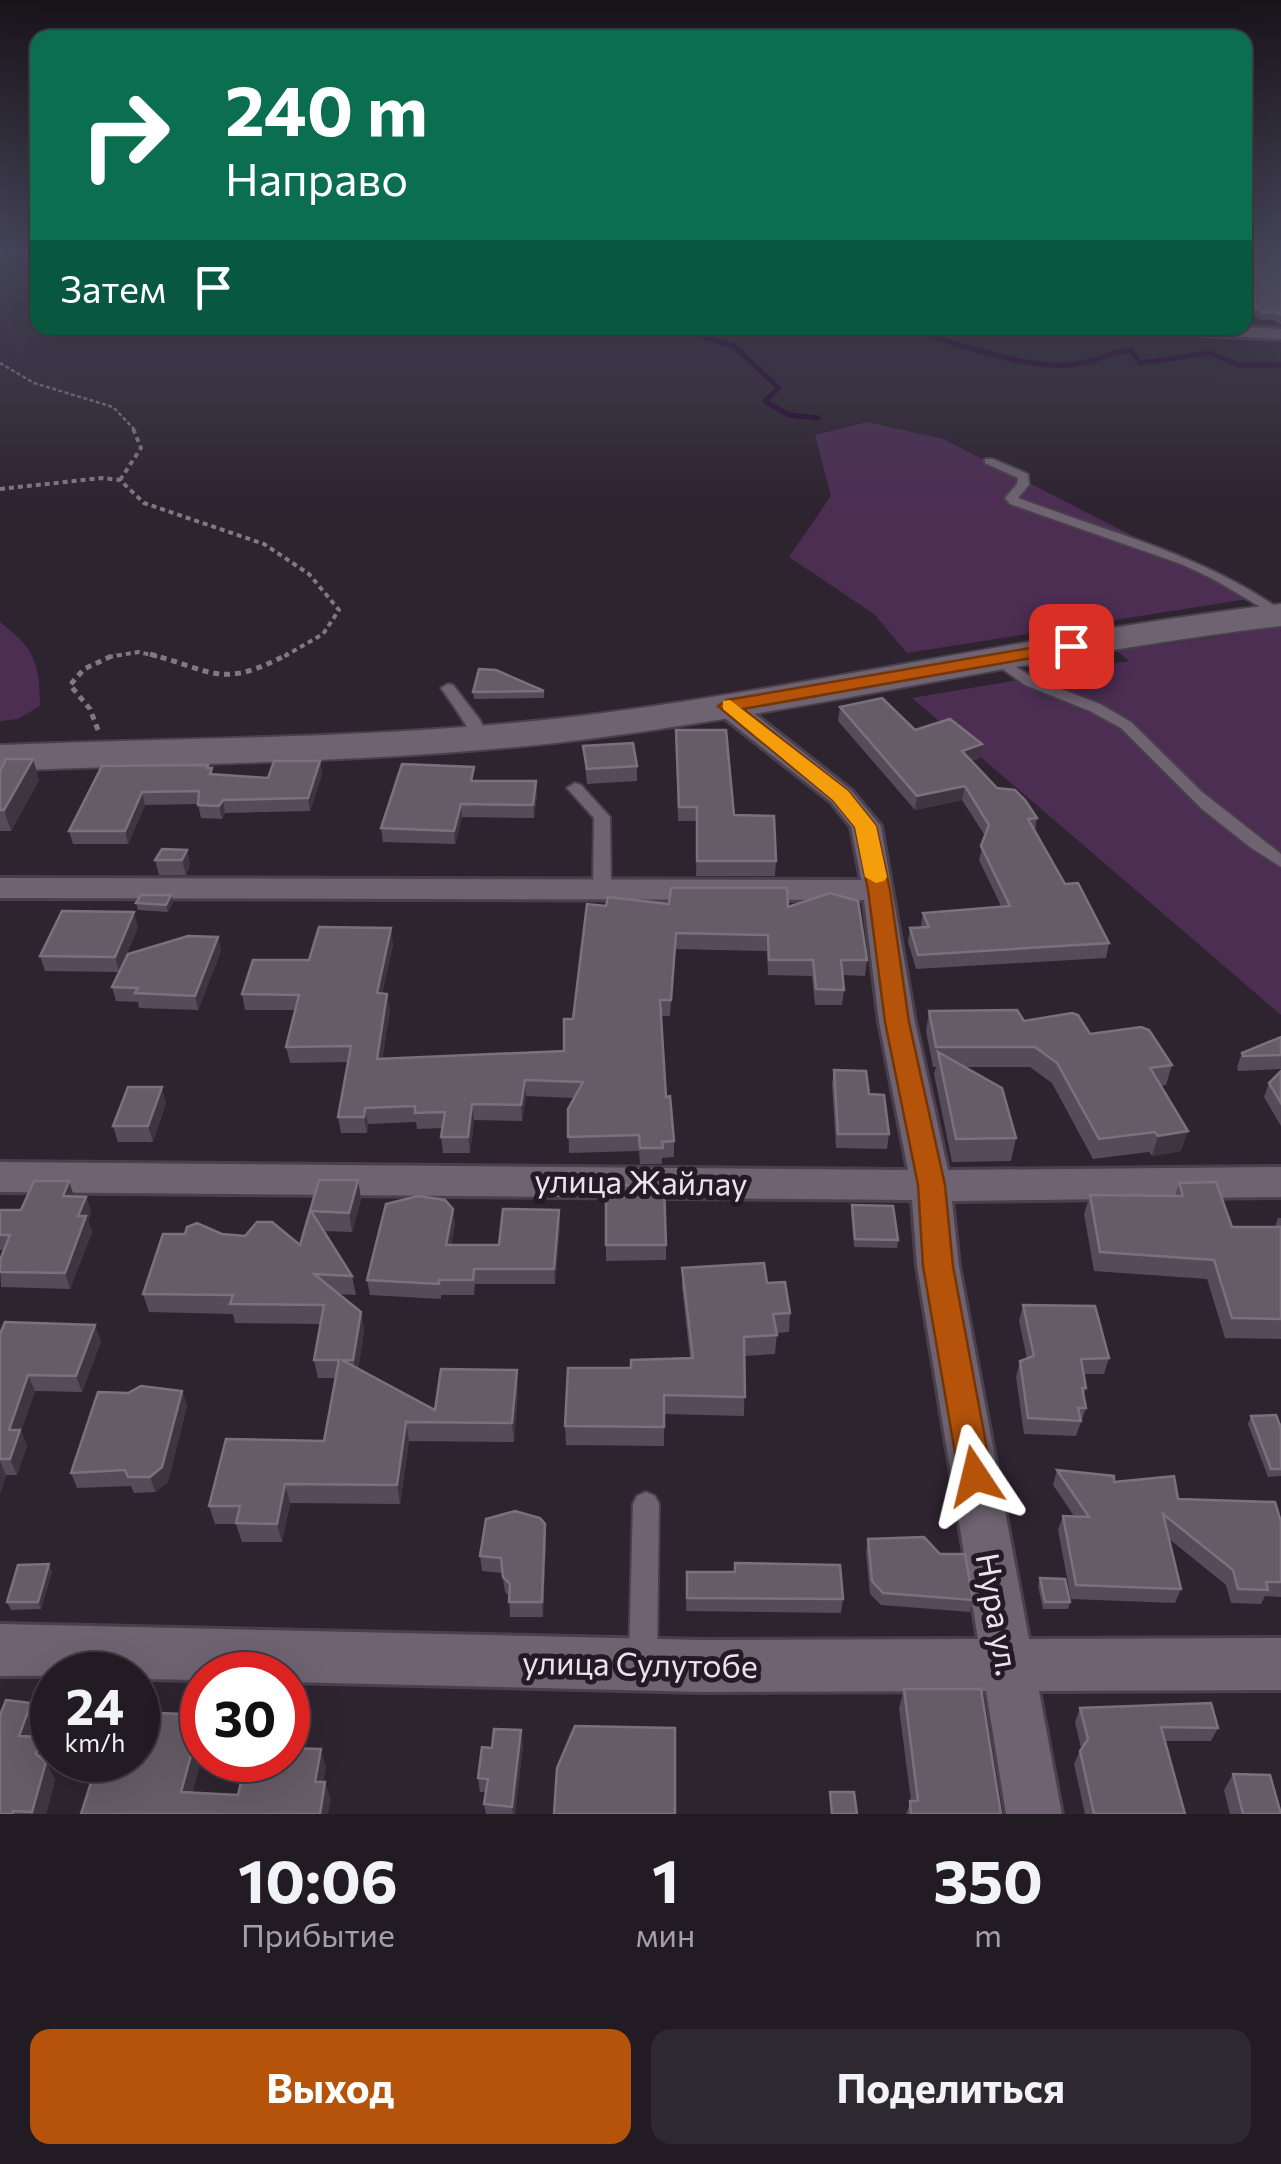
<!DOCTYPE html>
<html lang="ru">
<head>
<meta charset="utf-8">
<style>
  :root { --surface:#221b24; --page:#2e2831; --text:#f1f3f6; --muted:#a2a1a6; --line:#3f3941; --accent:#b45309 }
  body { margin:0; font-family:Commissioner,sans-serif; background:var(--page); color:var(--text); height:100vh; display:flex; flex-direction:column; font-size:38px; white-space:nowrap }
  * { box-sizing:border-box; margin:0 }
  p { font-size:32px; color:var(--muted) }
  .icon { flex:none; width:55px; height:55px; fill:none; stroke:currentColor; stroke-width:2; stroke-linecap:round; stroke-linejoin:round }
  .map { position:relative; height:1814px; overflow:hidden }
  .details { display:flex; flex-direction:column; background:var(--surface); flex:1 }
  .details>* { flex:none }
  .top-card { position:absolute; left:30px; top:30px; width:1222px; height:305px; border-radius:20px; box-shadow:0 10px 40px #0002,0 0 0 2px var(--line); background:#0b6e4f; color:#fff; overflow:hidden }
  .speed { position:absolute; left:30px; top:1652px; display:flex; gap:20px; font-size:50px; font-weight:700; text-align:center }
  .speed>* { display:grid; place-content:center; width:130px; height:130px; border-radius:50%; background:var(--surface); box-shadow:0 10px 40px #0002,0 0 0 2px var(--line); line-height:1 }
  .speed small { font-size:25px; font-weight:400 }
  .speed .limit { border:15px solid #d22; background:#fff; color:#111 }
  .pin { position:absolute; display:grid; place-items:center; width:85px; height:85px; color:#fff; margin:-42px; border-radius:20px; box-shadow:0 5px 15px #0006 }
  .me { position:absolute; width:110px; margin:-55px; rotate:350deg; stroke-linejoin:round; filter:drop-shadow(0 0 8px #0008) }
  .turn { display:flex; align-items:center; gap:35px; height:210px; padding:0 30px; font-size:45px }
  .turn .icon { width:130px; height:130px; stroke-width:2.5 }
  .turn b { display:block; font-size:70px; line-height:85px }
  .then { display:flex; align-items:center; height:95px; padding:0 30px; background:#0003; gap:20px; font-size:38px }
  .eta { display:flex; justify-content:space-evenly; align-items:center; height:170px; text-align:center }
  .eta b { font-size:60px; font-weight:700; line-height:70px }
  .primary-button { display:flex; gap:20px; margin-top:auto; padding:20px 30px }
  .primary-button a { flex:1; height:115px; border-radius:20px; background:var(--accent); color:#fff; font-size:40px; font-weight:700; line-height:115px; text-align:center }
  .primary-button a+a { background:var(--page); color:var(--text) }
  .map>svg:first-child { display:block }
  .green { fill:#4c2e53 }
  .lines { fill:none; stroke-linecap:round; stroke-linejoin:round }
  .stream { stroke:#28072f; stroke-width:5 }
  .lane-casing { stroke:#49404b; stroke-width:4 }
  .street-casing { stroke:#49404b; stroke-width:6 }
  .secondary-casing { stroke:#49404b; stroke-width:4 }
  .path-far2 { stroke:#817882; stroke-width:2.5; stroke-dasharray:4 2.5; stroke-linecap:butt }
  .path-far1 { stroke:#817882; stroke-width:4; stroke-dasharray:5 4; stroke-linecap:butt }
  .path { stroke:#817882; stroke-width:5; stroke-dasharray:6 5; stroke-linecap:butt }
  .lane { fill:#6f6372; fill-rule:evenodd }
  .street { fill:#6f6372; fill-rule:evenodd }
  .secondary { fill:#6f6372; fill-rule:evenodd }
  .wall { fill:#564b58 }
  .shaded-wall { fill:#3f3541 }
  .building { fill:#665c68; stroke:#7b717c; stroke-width:2.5 }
  .route { fill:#b45309; stroke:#753606; stroke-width:2.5 }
  .slow { fill:#f59e0b }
  .labels { text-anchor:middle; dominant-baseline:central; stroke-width:10; stroke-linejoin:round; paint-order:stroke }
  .near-street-label { font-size:32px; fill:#eae3eb; stroke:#241a26 }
</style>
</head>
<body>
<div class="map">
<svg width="1281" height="1814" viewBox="0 0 1281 1814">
  <rect width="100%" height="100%" fill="#2e2430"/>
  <!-- green -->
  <g class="green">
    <polygon points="867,422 943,439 1254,598 907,653 874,614 789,557 831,496 815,435"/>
    <path d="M0,622c35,27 39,40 40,84l-22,13 -18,2z"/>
    <polygon points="1281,627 1281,1015 912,698 1129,661 1117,651"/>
  </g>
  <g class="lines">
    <!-- stream -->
    <g class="stream">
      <polyline points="675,328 734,346 779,388 765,401 789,415 818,418"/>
      <path d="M907,328c44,14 118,41 163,37 22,-1 39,-13 61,-15l9,13 70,-10 29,12h42"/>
    </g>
    <!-- lane casing -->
    <g class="lane-casing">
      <g id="lane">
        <path d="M985,459h8l35,15 1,11 -11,13c90,34 183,56 263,112v9l-68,-40 -32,-15 -171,-60 -5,-6 12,-14 1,-6 -33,-15z"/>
        <polygon points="998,655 1035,679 1100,704 1131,722 1202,792 1281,854 1281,867 1250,847 1202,809 1121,728 1090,711 1025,685 993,662 991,659"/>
        <path d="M448,684l5,1 27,35 8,18 -3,3h-10c-10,-19 -21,-35 -34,-53z"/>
        <polygon points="575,783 581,785 610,817 611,888 608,892 602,893 593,888 594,818 567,788"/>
        <polygon points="646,1492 655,1496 659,1504 657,1658 653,1668 643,1672 633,1668 629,1658 633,1504 637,1496"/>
      </g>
    </g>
    <!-- street casing -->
    <g class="street-casing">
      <g id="street">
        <polygon points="1245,327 1281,329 1281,339 1166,333 1157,328"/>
        <polygon points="727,698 737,700 851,790 881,826 915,1022 948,1170 1281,1167 1281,1197 952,1201 959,1266 1029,1639 1281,1638 1281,1690 1039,1691 1062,1814 1006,1814 986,1691 703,1692 288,1682 288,1675 202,1675 202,1680 138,1679 138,1675 0,1676 0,1624 703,1640 978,1639 917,1266 912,1200 0,1192 0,1162 908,1170 879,1022 864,900 0,898 0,878 861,880 851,827 831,802 717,712 713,706"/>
      </g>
    </g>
    <!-- secondary casing -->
    <g class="secondary-casing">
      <path id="secondary" d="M1281,604v22c-228,27 -451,81 -678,111 -200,27 -402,25 -603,34v-26c201,-8 403,-6 603,-32 227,-30 450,-82 678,-109z"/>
    </g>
    <!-- path-far2 -->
    <polyline class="path-far2" points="0,363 34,383 113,407 134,429"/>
    <!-- path-far1 -->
    <g class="path-far1">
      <polyline points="120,480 141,448 132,426"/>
      <polyline points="0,489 102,478 120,480 144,503 264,544 309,574 339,610 323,634 283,657"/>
      <polyline points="108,657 139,652 159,657"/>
    </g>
    <!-- path -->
    <g class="path">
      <path d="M150,654c66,18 71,35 138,0"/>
      <polyline points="98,730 90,709 70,685 84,669 116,654"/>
    </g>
    <!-- lane -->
    <use href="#lane" class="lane"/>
    <!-- street -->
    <use href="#street" class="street"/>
    <!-- secondary -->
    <use href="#secondary" class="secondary"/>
  </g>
  <!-- wall -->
  <g class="wall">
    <polygon points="1245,250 1281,250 1281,325 1274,320 1260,320 1245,307"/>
    <polygon points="544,691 544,698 474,699 473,692"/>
    <polygon points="840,707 915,730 980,758 971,761 997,788 1037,818 1035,831 1065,884 1109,943 1106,958 916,969 908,942 910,928 921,927 923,913 1001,906 979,860 985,836 962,800 915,810 838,721"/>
    <polygon points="676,744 734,815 776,861 775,876 696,876 697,821 678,821"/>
    <polygon points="583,746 637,766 637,781 587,784"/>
    <polygon points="33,759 39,780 11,831 0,831 0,771"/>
    <polygon points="320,761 322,774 310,811 225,813 222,819 201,818 198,804 145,805 128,844 73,844 69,831 102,766 208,768 213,774 268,778"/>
    <polygon points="475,781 536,781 537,795 534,818 462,817 455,844 383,842 381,828"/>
    <polygon points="187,850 190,865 186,875 159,875 155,860"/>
    <polygon points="171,895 173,902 168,912 138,910 136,903"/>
    <polygon points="669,904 788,907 867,960 865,976 843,975 844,990 842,1005 815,1005 812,976 768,975 767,951 675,949 670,1016 661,1016 666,1097 674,1141 674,1157 662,1158 662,1164 640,1164 639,1151 569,1153 568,1109 574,1098 526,1096 522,1121 474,1120 470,1153 443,1153 441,1137 443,1128 417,1129 416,1122 368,1124 367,1133 341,1133 338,1117 348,1062 290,1063 286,1047 295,1010 245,1010 242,994 309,960 393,944 382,993 390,1010 382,1059 564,1051 606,906"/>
    <polygon points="138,927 119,972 45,971 40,956"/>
    <polygon points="218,937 221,951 198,1010 139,1008 138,1002 116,1001 112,987"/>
    <polygon points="929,1011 1024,1021 1090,1034 1172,1065 1166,1085 1160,1086 1181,1151 1152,1156 1149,1152 1093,1159 1052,1083 1030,1067 965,1067 1016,1138 1011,1161 952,1162 934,1074 936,1067 933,1067 926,1031"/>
    <polygon points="1281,1037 1281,1069 1238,1071 1237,1067 1242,1053"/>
    <polygon points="834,1070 869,1094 889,1134 887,1149 836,1148 832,1084"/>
    <polygon points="1281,1071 1281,1126 1264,1097 1269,1083"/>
    <polygon points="166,1103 153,1142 118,1142 113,1126"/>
    <polygon points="319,1180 358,1180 361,1199 352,1232 323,1231 352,1276 356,1295 338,1294 361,1312 364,1331 358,1369 435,1410 518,1389 514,1442 409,1441 400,1504 290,1503 282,1542 242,1542 236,1524 215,1524 209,1506 324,1441 336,1378 318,1378 314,1360 321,1324 235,1323 233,1314 149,1312 143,1294 222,1234 300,1245"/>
    <polygon points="1179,1183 1232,1227 1275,1227 1278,1218 1281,1218 1281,1339 1225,1338 1207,1279 1094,1271 1084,1214 1090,1195 1175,1196"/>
    <polygon points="606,1185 666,1245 666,1260 606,1261"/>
    <polygon points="74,1197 86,1197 91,1212 88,1221 92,1232 70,1289 1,1287 0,1260 4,1250 0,1250 0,1210 21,1210"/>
    <polygon points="852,1205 898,1240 897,1248 854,1247 851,1213"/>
    <polygon points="453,1209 455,1224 451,1245 499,1245 559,1210 560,1225 555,1284 475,1284 474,1295 441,1295 441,1299 370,1295 367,1280"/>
    <polygon points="682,1268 767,1283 790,1313 789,1332 777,1333 775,1354 745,1356 744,1416 664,1414 664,1446 566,1445 565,1426 631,1368 690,1358 682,1287"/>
    <polygon points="1023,1305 1109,1358 1104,1374 1084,1374 1086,1388 1084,1396 1086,1408 1076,1436 1024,1434 1016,1377 1020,1361 1027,1359 1019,1321"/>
    <polygon points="0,1334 101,1341 82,1392 35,1391 21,1431 27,1446 17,1475 6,1475 0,1494"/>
    <polygon points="182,1391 187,1406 168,1482 155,1492 134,1493 131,1486 77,1488 71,1473 128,1393"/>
    <polygon points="1251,1416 1281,1428 1281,1476 1268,1477 1248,1424"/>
    <polygon points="1057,1470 1114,1482 1178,1499 1281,1522 1281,1597 1265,1596 1261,1604 1231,1603 1226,1585 1168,1538 1181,1589 1175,1603 1071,1599 1058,1530 1063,1516 1074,1516 1053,1485"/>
    <polygon points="545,1524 546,1540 543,1617 510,1617 509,1596 505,1592 502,1573 482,1571 480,1556"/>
    <polygon points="868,1539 973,1600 970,1612 881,1605 870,1594 866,1552"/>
    <polygon points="735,1563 843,1599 841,1613 686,1611 687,1572 734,1572"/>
    <polygon points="52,1572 41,1609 11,1610 7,1602"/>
    <polygon points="1040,1578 1070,1602 1068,1609 1043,1609 1038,1586"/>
    <polygon points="904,1689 1001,1814 906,1814 911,1801 899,1708"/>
    <polygon points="31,1703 41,1721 35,1736 41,1737 51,1755 48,1766 55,1780 46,1814 0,1814"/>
    <polygon points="1080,1708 1218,1728 1211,1741 1165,1741 1185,1814 1085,1814 1074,1764 1081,1748 1075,1722"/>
    <polygon points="523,1745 515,1814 486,1814 484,1804 486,1792 480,1792 478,1778 492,1748"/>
    <polygon points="1233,1774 1281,1814 1230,1814 1224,1790"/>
  </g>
  <!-- shaded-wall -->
  <g class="shaded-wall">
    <polygon points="982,744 980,758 960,764 962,751"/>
    <polygon points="33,759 39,780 11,831 4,810"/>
    <polygon points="320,761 322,774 310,811 308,798"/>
    <polygon points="536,781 537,795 534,818 533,805"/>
    <polygon points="965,786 962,800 915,810 917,796"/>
    <polygon points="142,792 145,805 128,844 125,831"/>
    <polygon points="223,800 225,813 222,819 219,806"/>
    <polygon points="461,804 462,817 455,844 454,831"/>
    <polygon points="187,850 190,865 186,875 182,860"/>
    <polygon points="171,895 173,902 168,912 166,905"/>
    <polygon points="134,912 138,927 119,972 115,957"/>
    <polygon points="391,928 393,944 379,1009 377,993"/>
    <polygon points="218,937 221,951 198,1010 195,996"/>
    <polygon points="387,994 390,1010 380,1075 377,1059"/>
    <polygon points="525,1080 526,1096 522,1121 521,1105"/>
    <polygon points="162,1087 166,1103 153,1142 148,1126"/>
    <polygon points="472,1104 474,1120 470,1153 468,1137"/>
    <polygon points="365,1108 368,1124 367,1133 364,1117"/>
    <polygon points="1188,1131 1181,1151 1152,1156 1158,1136"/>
    <polygon points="358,1180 361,1199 352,1232 349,1213"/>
    <polygon points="69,1181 74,1196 63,1196"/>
    <polygon points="86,1197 91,1212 88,1221 92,1232 70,1289 65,1273 78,1216"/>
    <polygon points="453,1209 455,1224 448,1260 446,1245"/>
    <polygon points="559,1210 560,1225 555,1284 554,1269"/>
    <polygon points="361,1312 364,1331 357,1378 353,1360"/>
    <polygon points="95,1325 101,1341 82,1392 76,1376"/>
    <polygon points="517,1370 518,1389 514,1442 512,1423"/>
    <polygon points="28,1375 35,1391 21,1431 27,1446 17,1475 10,1459 9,1430"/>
    <polygon points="182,1391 187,1406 168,1482 155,1492 150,1477"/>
    <polygon points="406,1422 409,1441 400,1504 397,1485"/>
    <polygon points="0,1461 6,1475 0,1494"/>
    <polygon points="285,1484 290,1503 282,1542 277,1524"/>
    <polygon points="545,1524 546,1540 543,1617 542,1602"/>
    <polygon points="49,1564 52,1572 41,1609 38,1602"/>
    <polygon points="31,1703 41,1721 29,1754 19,1736"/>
    <polygon points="202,1715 202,1756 189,1809 181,1792"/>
    <polygon points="521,1730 523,1745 515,1814 513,1814 512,1807"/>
    <polygon points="41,1737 51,1755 48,1766 55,1780 46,1814 33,1814 32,1812 36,1754"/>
    <polygon points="321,1749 326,1767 320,1799 315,1782"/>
    <polygon points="325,1782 331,1800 328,1814 320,1814"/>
  </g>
  <!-- building -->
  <g class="building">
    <polygon points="1245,250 1281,250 1281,315 1276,312 1262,312 1245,298"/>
    <polygon points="479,669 496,670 544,691 473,692"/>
    <polygon points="882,698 915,730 950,719 982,744 962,751 997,788 1015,790 1025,800 1037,818 1028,819 1065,884 1078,883 1109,943 918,955 910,928 929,927 923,913 1010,906 981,846 989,825 965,786 917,796 840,707"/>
    <polygon points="676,730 726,730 734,815 774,816 776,861 697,861 697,807 679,807"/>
    <polygon points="633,743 637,766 587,769 583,746"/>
    <polygon points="6,759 33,759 4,810 0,810 0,771"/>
    <polygon points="274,761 320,761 308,798 223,800 219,806 198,805 199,791 142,792 125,831 69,831 102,766 208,765 207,768 212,768 210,774 268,778"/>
    <polygon points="402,764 474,767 471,781 536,781 533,805 461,804 454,831 381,828"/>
    <polygon points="162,849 187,850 182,860 155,860"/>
    <polygon points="671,888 787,888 788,907 830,893 858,901 867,960 841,960 844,990 816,989 813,960 769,960 768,935 676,933 671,1000 660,1000 666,1097 670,1096 674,1141 662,1142 663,1148 640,1148 639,1135 568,1137 568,1109 583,1082 525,1080 521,1105 472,1104 468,1137 441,1137 445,1112 415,1113 415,1106 365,1108 364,1117 338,1117 351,1046 286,1047 299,995 242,994 253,960 309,960 319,927 391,928 377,993 387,994 377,1059 564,1051 564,1019 573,1019 587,904 606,906 608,897 669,904"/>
    <polygon points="141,895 171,895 166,905 136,903"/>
    <polygon points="62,911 134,912 115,957 40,956"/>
    <polygon points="188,936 218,937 195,996 135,993 138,988 112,987 128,954"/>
    <polygon points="1017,1010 1024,1021 1072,1013 1078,1015 1090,1034 1141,1027 1149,1030 1172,1065 1150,1068 1188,1131 1158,1136 1155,1132 1099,1139 1057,1063 1035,1047 936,1047 929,1011"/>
    <polygon points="1281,1037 1281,1055 1243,1056 1242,1053"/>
    <polygon points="938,1052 1002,1088 1016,1138 956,1139"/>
    <polygon points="834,1070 866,1071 869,1094 884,1095 889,1134 838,1134"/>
    <polygon points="1281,1071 1281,1103 1269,1083"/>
    <polygon points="128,1087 162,1087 148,1126 113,1126"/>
    <polygon points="319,1180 358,1180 349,1213 311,1211 352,1276 314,1274 361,1312 353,1360 342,1360 435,1410 441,1369 517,1370 512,1423 406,1422 397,1485 285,1484 277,1524 236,1523 240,1506 209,1506 226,1439 324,1441 339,1360 314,1360 324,1305 230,1304 233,1295 143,1294 163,1234 185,1234 187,1227 197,1223 222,1234 245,1236 257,1222 272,1222 300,1245"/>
    <polygon points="34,1181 69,1181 63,1196 86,1197 78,1216 86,1216 65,1273 0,1272 0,1260 10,1235 0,1235 0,1210 21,1210"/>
    <polygon points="1216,1182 1232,1227 1281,1227 1281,1319 1232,1318 1214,1260 1100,1252 1090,1195 1183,1196 1179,1183"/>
    <polygon points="606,1185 664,1186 666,1245 606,1245"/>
    <polygon points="418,1196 445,1200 453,1209 446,1245 499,1245 503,1209 559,1210 554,1269 474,1269 473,1280 439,1280 439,1284 367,1280 386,1204"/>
    <polygon points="852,1205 893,1206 898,1240 855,1239"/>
    <polygon points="764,1263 767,1283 785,1282 790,1313 773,1314 777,1335 744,1337 745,1397 664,1395 664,1427 565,1426 568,1368 631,1368 631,1360 693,1358 682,1268"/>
    <polygon points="1023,1305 1095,1306 1109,1358 1081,1359 1086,1388 1082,1388 1086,1408 1078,1408 1081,1421 1028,1418 1020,1361 1034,1356"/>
    <polygon points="5,1322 95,1325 76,1376 28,1375 9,1430 20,1430 10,1459 0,1459 0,1334"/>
    <polygon points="141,1386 182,1391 162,1467 150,1477 128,1477 125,1470 71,1473 98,1392 128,1393"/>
    <polygon points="1276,1415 1281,1428 1281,1469 1271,1469 1251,1416"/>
    <polygon points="1057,1470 1114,1476 1114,1482 1174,1476 1178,1499 1275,1502 1281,1522 1281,1582 1266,1582 1268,1590 1238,1589 1233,1570 1163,1514 1181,1589 1076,1585 1063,1516 1089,1517"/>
    <polygon points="515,1511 540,1518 545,1524 542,1602 509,1602 510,1584 503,1577 501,1558 480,1556 486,1519"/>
    <polygon points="924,1537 940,1554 965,1554 973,1600 883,1593 872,1581 868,1539"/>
    <polygon points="735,1563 840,1565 843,1599 687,1598 687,1572 735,1572"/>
    <polygon points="49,1564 38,1602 7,1602 18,1565"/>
    <polygon points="1040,1578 1065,1579 1070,1602 1045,1602"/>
    <polygon points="220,1664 264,1664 261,1675 218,1675"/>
    <polygon points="904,1689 981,1689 1001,1814 911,1814 910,1801 918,1801"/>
    <polygon points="6,1700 31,1703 19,1736 41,1737 36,1754 46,1762 32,1812 13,1811 13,1814 0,1814 0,1715"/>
    <polygon points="1211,1703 1218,1728 1161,1727 1185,1814 1094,1814 1080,1751 1088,1739 1080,1708"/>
    <polygon points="138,1712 202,1715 181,1792 238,1795 246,1760 288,1760 288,1748 321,1749 315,1782 325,1782 320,1814 81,1814 98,1760 138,1760"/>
    <polygon points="575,1726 675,1728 675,1814 554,1814 557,1768"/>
    <polygon points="494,1729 521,1730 512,1807 484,1804 488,1779 478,1778 482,1747 492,1748"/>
    <polygon points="1233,1774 1270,1775 1281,1814 1243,1814"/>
    <polygon points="830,1792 854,1792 857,1814 832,1814"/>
  </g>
  <!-- sky -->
  <linearGradient id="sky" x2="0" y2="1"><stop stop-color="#19141a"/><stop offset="0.5" stop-color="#464559"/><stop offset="1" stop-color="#464559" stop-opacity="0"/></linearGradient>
  <rect width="1281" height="504" fill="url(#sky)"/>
  <!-- route -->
  <polygon class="route" points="1071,641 1080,646 1077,650 743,709 848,791 876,826 890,890 909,1022 945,1185 953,1266 992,1476 987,1486 975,1491 964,1486 959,1476 923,1266 918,1185 885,1022 868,890 855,827 833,800 718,706 727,700"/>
  <!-- slow -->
  <polygon class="slow" points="730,700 848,791 876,826 887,877 884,881 876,883 865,877 855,827 833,800 723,709 723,701"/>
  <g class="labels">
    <!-- near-street labels -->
    <g class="near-street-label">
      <text transform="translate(641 1181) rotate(1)">улица Жайлау</text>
      <text transform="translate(999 1614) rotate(80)">Нура ул.</text>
      <text transform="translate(640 1663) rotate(1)">улица Сулутобе</text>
    </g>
  </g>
</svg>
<div class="speed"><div>24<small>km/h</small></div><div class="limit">30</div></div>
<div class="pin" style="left:1071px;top:646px;background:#d93025"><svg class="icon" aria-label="arrive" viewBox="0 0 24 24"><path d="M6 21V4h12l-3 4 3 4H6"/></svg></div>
<svg class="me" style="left:975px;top:1476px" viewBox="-20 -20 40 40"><path d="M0-17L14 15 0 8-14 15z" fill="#b45309" stroke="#fff" stroke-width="4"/></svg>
<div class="top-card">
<div class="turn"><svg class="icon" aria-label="right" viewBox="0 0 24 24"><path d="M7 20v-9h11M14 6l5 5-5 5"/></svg><div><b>240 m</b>Направо</div></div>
<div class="then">Затем<svg class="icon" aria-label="arrive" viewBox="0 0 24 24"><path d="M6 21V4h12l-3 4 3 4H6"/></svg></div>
</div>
</div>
<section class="details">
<div class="eta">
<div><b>10:06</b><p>Прибытие</p></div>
<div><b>1</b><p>мин</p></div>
<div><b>350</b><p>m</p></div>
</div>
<div class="primary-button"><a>Выход</a><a>Поделиться</a></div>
</section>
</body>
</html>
